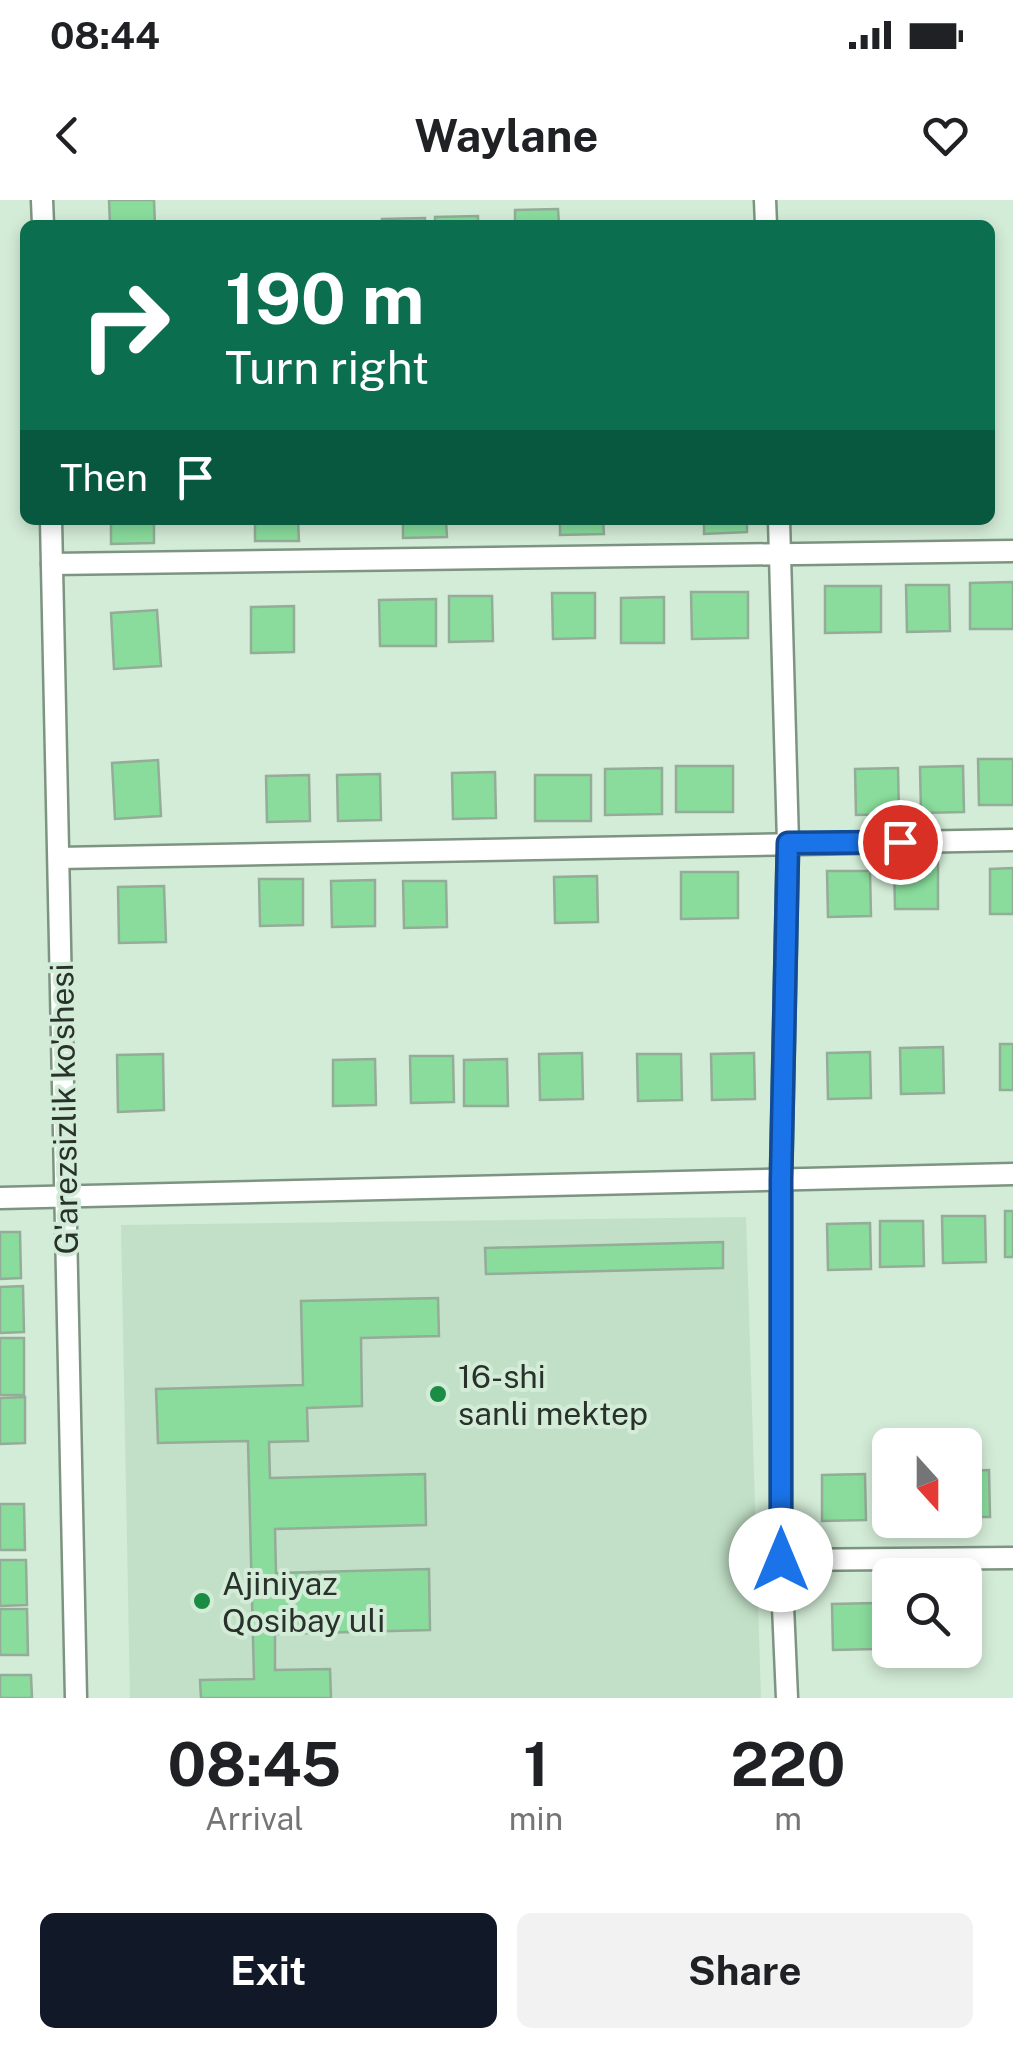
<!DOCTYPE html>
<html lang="en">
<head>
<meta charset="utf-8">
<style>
  :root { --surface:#fff; --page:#f2f2f2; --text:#202124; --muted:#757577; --accent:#111827 }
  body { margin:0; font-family:"Public Sans",sans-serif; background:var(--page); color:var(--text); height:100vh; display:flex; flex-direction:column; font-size:38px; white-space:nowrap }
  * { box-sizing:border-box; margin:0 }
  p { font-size:32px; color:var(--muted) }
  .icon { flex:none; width:55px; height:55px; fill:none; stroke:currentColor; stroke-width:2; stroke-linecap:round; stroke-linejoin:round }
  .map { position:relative; height:1498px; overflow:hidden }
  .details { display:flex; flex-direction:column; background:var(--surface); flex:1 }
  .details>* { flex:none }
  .hud { position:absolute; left:20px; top:20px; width:975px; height:305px; border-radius:15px; box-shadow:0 5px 15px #0003; background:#0b6e4f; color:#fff; overflow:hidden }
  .needle { width:65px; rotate:159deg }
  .tools { position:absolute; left:872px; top:1228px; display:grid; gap:20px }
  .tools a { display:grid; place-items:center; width:110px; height:110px; border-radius:15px; background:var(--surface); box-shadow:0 5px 15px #0003; font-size:50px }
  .pin { position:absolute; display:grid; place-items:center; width:85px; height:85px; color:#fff; margin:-42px; border:5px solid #fff; border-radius:50%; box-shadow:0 2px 10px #0007 }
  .me { position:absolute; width:110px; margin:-55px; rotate:0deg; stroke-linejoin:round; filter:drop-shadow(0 0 8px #0008) }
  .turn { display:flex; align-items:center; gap:35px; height:210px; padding:0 40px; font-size:45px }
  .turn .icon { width:130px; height:130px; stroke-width:2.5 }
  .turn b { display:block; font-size:70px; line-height:85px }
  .then { display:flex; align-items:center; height:95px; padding:0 40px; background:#0003; gap:20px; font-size:38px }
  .eta { display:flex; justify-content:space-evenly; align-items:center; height:170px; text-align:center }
  .eta b { font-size:60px; font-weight:700; line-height:70px }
  .cta { display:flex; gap:20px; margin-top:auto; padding:20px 40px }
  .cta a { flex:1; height:115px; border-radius:15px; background:var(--accent); color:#fff; font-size:40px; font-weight:700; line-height:115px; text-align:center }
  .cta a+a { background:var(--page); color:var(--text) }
  .status { display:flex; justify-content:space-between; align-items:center; height:70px; padding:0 50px; background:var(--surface); direction:ltr }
  .status svg { height:28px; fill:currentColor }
  header { display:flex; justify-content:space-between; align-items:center; height:130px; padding:0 40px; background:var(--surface); font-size:45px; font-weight:700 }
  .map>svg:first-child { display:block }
  .built { fill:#c2e0c7 }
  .building { fill:#89dc9c; stroke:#94ac98; stroke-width:2.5 }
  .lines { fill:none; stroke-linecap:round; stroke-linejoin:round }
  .minor-casing { stroke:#7d9481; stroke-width:25 }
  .minor { stroke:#fff; stroke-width:20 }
  .route-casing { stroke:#114b97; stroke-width:25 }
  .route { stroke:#1a73e8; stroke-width:18 }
  .poi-dot { fill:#1b8c44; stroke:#d3ecd7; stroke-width:4 }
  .labels { text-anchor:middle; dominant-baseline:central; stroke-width:8; stroke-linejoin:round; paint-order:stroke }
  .street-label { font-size:32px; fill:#28312a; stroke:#d3ecd7 }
  .poi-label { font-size:32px; fill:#28312a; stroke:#d3ecd7; text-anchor:start }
</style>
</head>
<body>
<div class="status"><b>08:44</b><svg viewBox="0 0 49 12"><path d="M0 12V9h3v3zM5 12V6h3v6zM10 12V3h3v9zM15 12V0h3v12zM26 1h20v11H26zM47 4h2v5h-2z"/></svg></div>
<header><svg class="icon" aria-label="back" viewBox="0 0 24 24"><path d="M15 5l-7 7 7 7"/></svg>Waylane<svg class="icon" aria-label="heart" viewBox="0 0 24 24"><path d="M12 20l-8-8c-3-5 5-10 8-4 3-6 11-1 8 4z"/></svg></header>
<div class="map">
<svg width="1013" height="1498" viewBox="0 0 1013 1498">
  <rect width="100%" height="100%" fill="#d3ecd7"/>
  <!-- built -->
  <polygon class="built" points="746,1017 761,1498 130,1498 121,1025"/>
  <!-- building -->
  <g class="building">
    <polygon points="109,0 154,0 155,25 110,25"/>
    <polygon points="558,9 559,25 515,25 515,10"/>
    <polygon points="478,16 478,25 435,25 435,17"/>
    <polygon points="425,18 425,25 382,25 382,19"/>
    <polygon points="111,320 154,320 154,343 111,344"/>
    <polygon points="255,320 298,320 299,341 255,341"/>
    <polygon points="403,320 446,320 447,337 403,338"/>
    <polygon points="560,320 603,320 604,334 560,335"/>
    <polygon points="704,320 747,320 747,332 704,334"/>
    <polygon points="1013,382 1013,429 970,429 970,383"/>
    <polygon points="906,385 949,385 950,431 907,432"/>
    <polygon points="825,386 881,386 881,432 825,433"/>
    <polygon points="691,392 748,392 748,438 692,439"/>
    <polygon points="552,393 595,393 595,438 553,439"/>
    <polygon points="449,396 492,396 493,441 449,442"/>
    <polygon points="664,397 664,443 621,443 621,398"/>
    <polygon points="436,399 436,446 380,446 379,400"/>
    <polygon points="294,406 294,452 251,453 251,407"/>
    <polygon points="157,410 161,466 114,469 111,413"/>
    <polygon points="978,559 1013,559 1013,605 979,605"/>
    <polygon points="158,560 161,616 115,619 112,563"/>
    <rect x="676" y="566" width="57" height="46"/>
    <polygon points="963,566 964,612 921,613 920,567"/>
    <polygon points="662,568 662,614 605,615 605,569"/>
    <polygon points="898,568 899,614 856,615 855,569"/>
    <polygon points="495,572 496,618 453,619 452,573"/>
    <polygon points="380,574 381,620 338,621 337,575"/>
    <polygon points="309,575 310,621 267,622 266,576"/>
    <rect x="535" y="575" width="56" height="46"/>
    <polygon points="938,662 938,709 895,709 894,663"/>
    <polygon points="1013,668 1013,714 990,714 990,669"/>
    <polygon points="827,671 870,671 871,716 828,717"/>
    <polygon points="681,672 738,672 738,718 681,719"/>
    <polygon points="597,676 598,722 555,723 554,677"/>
    <polygon points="259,679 303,679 303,725 260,726"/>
    <polygon points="375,680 375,726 332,727 331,681"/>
    <polygon points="403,681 446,681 447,727 404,728"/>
    <polygon points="164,686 166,742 119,743 118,687"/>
    <rect x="1000" y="844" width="13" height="46"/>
    <polygon points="943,847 944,893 901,894 900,848"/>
    <polygon points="870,852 871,898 828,899 827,853"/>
    <polygon points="582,853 583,899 540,900 539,854"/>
    <polygon points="754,853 755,899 712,900 711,854"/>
    <polygon points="163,854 164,910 118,912 117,855"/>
    <polygon points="637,854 681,854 682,900 638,901"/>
    <polygon points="410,856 453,856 454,902 411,903"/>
    <polygon points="375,859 376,905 333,906 333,860"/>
    <polygon points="507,859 508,906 464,906 464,860"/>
    <rect x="1005" y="1011" width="8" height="46"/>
    <polygon points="942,1016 985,1016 986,1062 943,1063"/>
    <polygon points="880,1021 923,1021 924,1066 880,1067"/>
    <polygon points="870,1023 871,1069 828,1070 827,1024"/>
    <polygon points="0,1032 20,1032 21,1078 0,1079"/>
    <polygon points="723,1042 723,1068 486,1074 485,1048"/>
    <polygon points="23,1086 24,1132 0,1133 0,1087"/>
    <polygon points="438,1098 439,1136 361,1138 362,1206 307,1208 308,1241 269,1242 270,1278 425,1274 426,1325 275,1329 276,1373 429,1369 430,1430 275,1434 275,1470 330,1469 331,1498 201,1498 200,1480 254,1479 248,1241 158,1243 156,1189 303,1185 301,1101"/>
    <rect x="0" y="1138" width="24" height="57"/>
    <polygon points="25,1197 25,1243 0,1244 0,1198"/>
    <polygon points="989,1270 990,1317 965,1317 965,1271"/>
    <polygon points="865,1274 866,1320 822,1321 822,1275"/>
    <polygon points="0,1304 24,1304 25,1350 0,1350"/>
    <polygon points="0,1360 26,1360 27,1405 0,1406"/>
    <polygon points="875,1403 876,1449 833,1450 832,1404"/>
    <polygon points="0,1409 27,1409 28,1455 0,1455"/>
    <polygon points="0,1475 31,1475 32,1498 0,1498"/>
  </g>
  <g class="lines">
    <!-- minor casing -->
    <g class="minor-casing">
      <g id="minor">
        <polyline points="42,0 43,25"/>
        <polyline points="765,0 766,25"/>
        <polyline points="51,320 76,1498"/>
        <polyline points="779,320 788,643 781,980 781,1360 787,1498"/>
        <polyline points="52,364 1013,351"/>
        <polyline points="59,658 1013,640"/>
        <polyline points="0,998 1013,974"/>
        <polyline points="781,1360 1013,1358"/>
      </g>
    </g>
    <!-- minor -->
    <use href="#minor" class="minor"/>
  </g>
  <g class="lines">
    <!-- route casing -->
    <g class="route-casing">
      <polyline id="route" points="781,1360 781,980 788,643 900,642"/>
    </g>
    <!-- route -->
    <use href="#route" class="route"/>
  </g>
  <!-- markers -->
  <g class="poi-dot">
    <circle cx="438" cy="1194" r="10"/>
    <circle cx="202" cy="1401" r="10"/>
  </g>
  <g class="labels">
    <!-- street labels -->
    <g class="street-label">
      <text transform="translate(64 909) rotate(-91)">G'arezsizlik ko'shesi</text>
    </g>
    <!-- poi labels -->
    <g class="poi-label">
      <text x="458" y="1176">16-shi<tspan x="458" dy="37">sanli mektep</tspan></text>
      <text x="222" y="1383">Ajiniyaz<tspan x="222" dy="37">Qosibay uli</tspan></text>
    </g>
  </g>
</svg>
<div class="tools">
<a><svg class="needle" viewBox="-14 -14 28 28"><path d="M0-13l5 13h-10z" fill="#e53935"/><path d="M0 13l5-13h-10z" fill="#757577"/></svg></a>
<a><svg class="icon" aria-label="search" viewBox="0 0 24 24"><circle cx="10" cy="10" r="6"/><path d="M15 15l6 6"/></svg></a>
</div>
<div class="pin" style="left:900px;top:642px;background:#d93025"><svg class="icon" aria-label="arrive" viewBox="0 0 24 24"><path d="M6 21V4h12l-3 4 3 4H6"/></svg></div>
<svg class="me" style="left:781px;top:1360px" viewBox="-20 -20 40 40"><circle r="19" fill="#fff"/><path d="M0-13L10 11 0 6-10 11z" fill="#1a73e8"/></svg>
<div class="hud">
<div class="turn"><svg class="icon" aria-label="right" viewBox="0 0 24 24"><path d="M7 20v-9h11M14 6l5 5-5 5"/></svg><div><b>190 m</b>Turn right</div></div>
<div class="then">Then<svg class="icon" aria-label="arrive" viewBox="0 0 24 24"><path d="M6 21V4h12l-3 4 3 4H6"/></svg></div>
</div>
</div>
<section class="details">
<div class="eta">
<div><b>08:45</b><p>Arrival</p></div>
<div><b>1</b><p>min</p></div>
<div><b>220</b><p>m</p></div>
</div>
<div class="cta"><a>Exit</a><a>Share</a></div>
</section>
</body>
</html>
